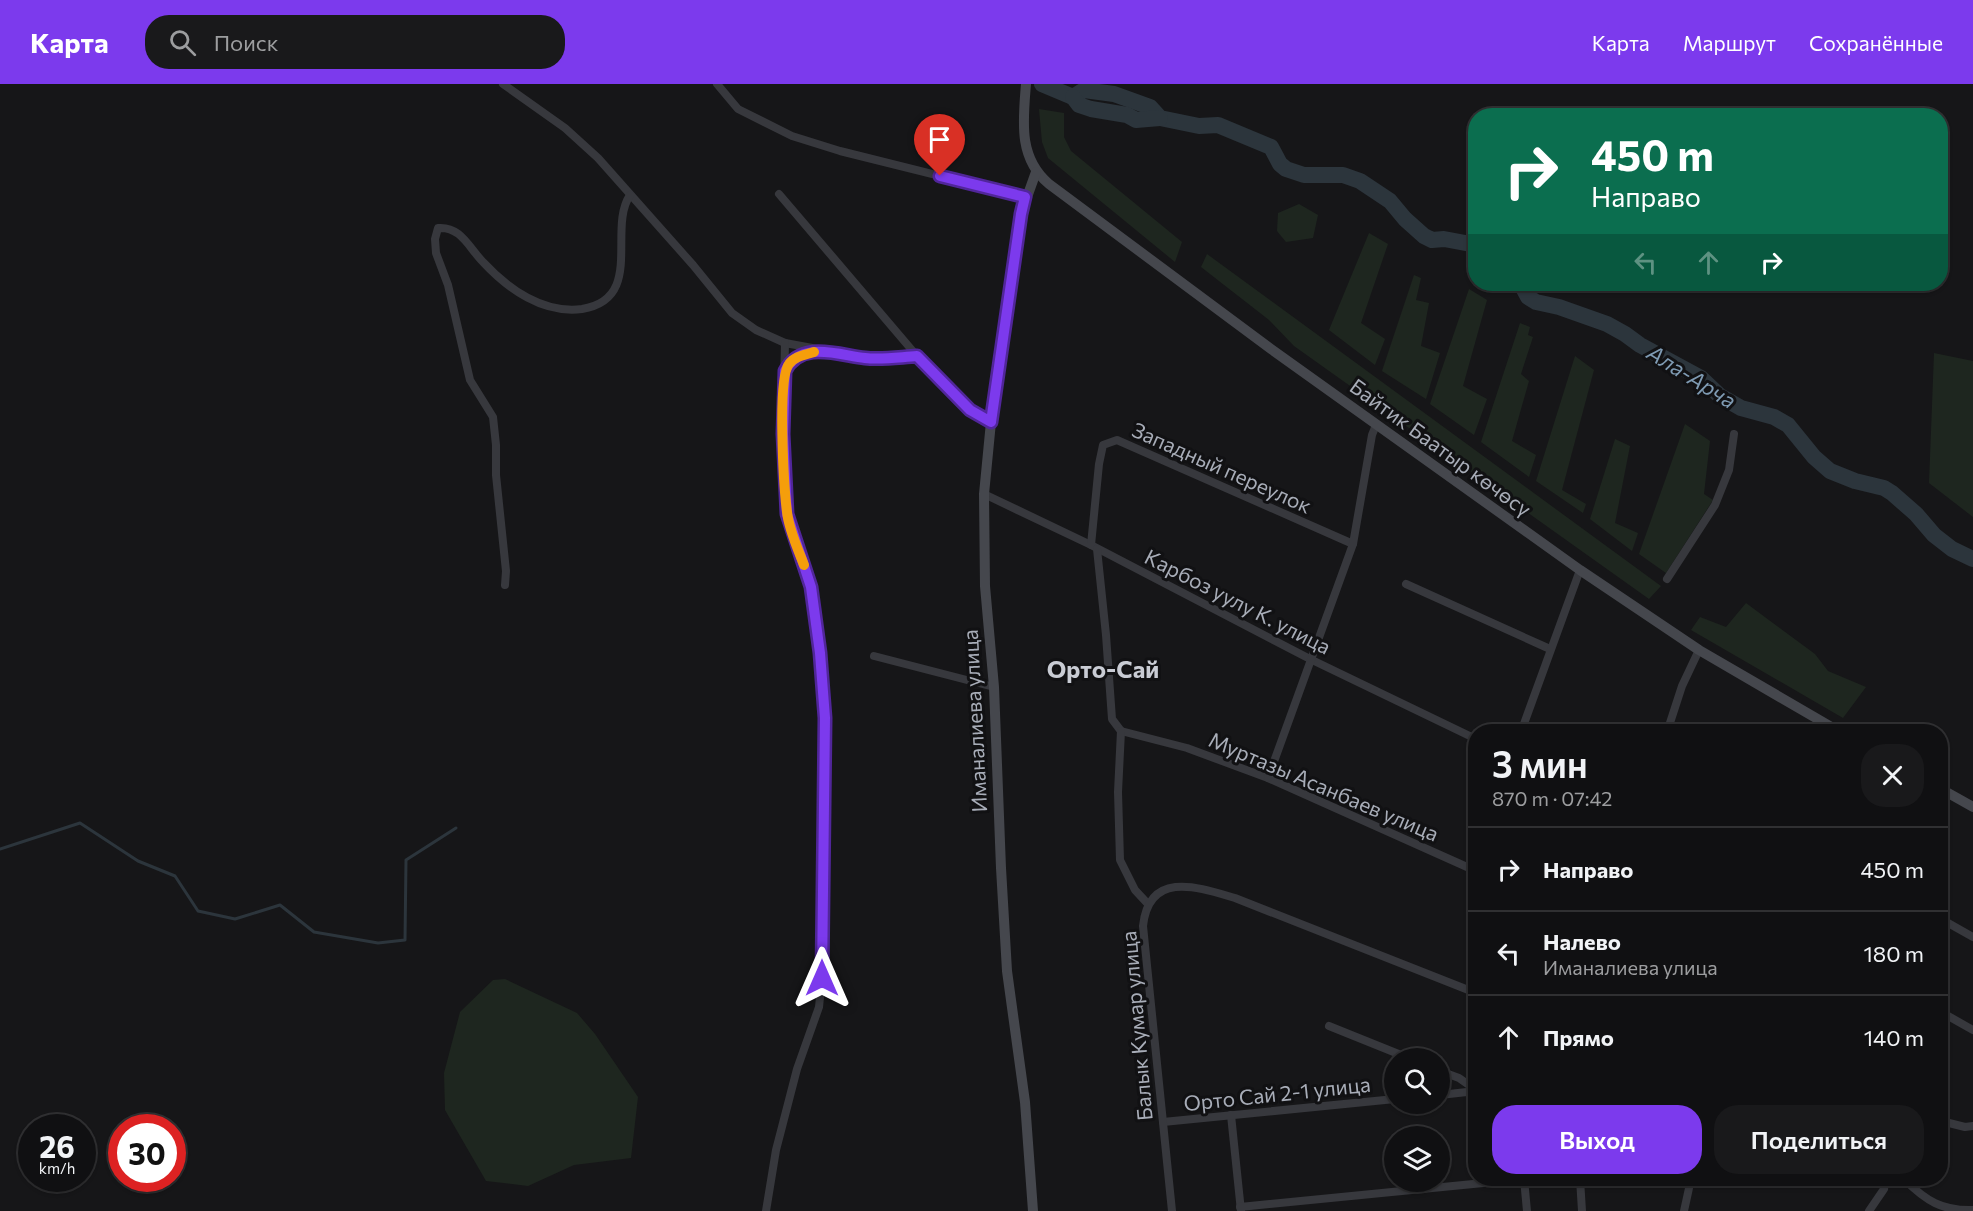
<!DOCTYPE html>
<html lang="ru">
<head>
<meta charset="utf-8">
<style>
  :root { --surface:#101012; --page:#19191b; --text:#f1f3f6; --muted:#9c9d9f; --line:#303032; --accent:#7c3aed }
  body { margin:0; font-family:Commissioner,sans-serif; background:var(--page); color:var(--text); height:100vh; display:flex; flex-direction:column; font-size:22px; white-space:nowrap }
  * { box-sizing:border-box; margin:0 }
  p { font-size:20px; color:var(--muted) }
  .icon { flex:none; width:33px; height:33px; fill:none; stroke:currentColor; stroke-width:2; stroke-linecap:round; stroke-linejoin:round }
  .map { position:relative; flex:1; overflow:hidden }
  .drawer { position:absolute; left:1468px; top:640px; width:480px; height:462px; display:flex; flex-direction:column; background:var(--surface); border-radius:24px; box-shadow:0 2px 4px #0004,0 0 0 2px var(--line) }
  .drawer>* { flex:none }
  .banner { position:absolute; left:1468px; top:24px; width:480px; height:183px; border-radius:24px; box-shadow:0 2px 4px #0004,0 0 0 2px var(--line); background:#0b6e4f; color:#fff; overflow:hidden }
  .tools { position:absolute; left:1384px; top:964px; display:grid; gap:12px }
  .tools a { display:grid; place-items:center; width:66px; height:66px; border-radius:50%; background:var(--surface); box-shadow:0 2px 4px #0004,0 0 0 2px var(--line); font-size:30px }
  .speed { position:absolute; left:18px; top:1030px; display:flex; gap:12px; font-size:30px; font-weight:700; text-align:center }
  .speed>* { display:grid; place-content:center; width:78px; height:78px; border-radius:50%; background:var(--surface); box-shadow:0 2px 4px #0004,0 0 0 2px var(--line); line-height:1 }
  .speed small { font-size:15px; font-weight:400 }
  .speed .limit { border:9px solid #d22; background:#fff; color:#111 }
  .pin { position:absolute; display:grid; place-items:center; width:51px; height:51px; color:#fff; margin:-62px -26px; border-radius:50% 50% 50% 0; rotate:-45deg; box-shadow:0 0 6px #0007 }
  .pin .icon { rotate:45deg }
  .me { position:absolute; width:66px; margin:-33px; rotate:0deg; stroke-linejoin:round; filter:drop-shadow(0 0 4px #0008) }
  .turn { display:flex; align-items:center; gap:21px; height:126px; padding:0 24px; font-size:27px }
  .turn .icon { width:78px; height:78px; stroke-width:2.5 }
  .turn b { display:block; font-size:42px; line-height:51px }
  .lanes { display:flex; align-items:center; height:57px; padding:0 24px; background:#0003; justify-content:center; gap:30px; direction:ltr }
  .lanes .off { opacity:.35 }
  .round { display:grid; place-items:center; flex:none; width:63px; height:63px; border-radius:24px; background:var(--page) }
  .summary { display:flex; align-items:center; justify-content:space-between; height:102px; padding:0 24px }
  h1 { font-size:36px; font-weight:600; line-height:45px }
  .action { display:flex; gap:12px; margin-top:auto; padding:12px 24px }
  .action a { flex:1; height:69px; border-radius:24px; background:var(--accent); color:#fff; font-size:24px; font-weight:600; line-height:69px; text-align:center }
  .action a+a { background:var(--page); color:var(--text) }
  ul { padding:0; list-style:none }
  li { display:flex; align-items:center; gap:18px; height:84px; padding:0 24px; border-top:2px solid var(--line) }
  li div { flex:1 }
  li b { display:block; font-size:22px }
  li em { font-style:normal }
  header { display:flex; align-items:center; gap:36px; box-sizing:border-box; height:84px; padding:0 30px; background:var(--accent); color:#fff }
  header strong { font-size:28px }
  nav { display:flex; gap:33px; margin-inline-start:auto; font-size:21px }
  .search { width:420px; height:54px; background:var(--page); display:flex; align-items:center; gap:15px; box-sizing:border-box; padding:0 21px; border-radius:24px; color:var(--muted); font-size:22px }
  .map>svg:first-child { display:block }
  .green { fill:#1e261f }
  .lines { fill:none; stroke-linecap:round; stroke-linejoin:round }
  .stream { stroke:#2c353c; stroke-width:3 }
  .river { stroke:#2c353c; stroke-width:16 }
  .street { stroke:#37383d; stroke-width:8 }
  .secondary { stroke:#45474d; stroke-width:10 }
  .route-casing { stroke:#51269a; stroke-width:15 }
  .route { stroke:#7c3aed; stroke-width:10 }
  .slow { stroke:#f59e0b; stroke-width:10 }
  .labels { text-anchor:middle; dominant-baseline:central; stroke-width:6; stroke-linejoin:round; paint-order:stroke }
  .street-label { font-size:21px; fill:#a8adb8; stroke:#111113 }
  .water-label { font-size:22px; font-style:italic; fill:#7f9bb3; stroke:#111113 }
  .quarter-label { font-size:24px; font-weight:bold; fill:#c9ccd4; stroke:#111113 }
</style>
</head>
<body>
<header>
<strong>Карта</strong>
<div class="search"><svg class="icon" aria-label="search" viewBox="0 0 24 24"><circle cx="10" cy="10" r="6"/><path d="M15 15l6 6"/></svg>Поиск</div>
<nav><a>Карта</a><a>Маршрут</a><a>Сохранённые</a></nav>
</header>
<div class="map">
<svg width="1973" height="1127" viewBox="0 0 1973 1127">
  <rect width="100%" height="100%" fill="#161618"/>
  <!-- green -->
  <g class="green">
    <polygon points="1039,25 1064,29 1064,53 1071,67 1182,158 1175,178 1048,74 1042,58"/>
    <polygon points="1299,120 1318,131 1313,154 1286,158 1277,147 1278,129"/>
    <polygon points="1369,149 1388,160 1361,239 1385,255 1375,281 1329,246"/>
    <polygon points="1207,170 1661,502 1649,515 1294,262 1269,236 1201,183"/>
    <polygon points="1414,191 1421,194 1416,216 1429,219 1421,262 1440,269 1426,315 1382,287"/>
    <polygon points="1469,205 1487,216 1463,302 1487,315 1474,351 1430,320"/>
    <polygon points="1520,239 1530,243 1528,251 1533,253 1521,290 1529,297 1512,357 1536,371 1529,393 1481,358"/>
    <polygon points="1934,269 1973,277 1973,433 1929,399"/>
    <polygon points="1575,272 1594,286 1562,406 1586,420 1583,429 1536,397"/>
    <polygon points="1685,340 1710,357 1704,410 1713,416 1666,489 1639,470"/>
    <polygon points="1615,355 1630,362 1615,439 1638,449 1632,467 1590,435"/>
    <polygon points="1746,519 1815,570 1828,587 1866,603 1843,634 1691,546 1700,533 1726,543"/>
    <polygon points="505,895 577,929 595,950 638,1013 631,1074 574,1081 528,1102 486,1097 445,1026 444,989 460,928 493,896"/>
  </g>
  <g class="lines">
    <!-- stream -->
    <polyline class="stream" points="0,765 80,739 138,777 175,792 198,827 235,835 280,821 314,848 378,859 405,856 406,776 456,744"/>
    <!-- river -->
    <g class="river">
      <polyline points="1042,0 1073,13 1084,6 1114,10 1150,23 1160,34 1199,42 1218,41 1271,63 1280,80 1286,85 1304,91 1343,91 1360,97 1390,117 1405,135 1424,152 1432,156 1444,155 1476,161"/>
      <polyline points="1073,13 1079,21 1091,25 1127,31 1136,36 1160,34"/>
      <polyline points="1521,200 1528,213 1536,218 1559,223 1607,240 1625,250 1640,261 1701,294 1720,312 1741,324 1774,333 1788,341 1814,373 1830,387 1855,397 1884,404 1892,409 1916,430 1934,451 1952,465 1973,475"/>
    </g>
    <!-- street -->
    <g class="street">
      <polyline points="503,0 565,44 598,74 693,181 732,229 756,246 785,259 867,274 917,272 970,326 991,338"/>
      <polyline points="717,0 738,25 792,52 840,67 1025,113"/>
      <polyline points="779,110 917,272"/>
      <path d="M785,287c8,-15 20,-16 34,-20"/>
      <polyline points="984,410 1091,461 1310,575 1476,655"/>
      <polyline points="1091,461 1099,380 1103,361 1117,356 1353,460"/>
      <polyline points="1097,465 1106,551 1112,635 1121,647"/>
      <polyline points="1667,495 1715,421 1729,386 1734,350"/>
      <polyline points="1406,500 1550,565"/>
      <path d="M505,501l1,-14 -10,-96v-30l-3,-28 -23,-37 -22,-95 -12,-32 -1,-14 3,-11c23,-2 31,20 45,34 25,27 60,52 99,47 63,-10 25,-80 48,-114"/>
      <polyline points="874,572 994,603"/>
      <polyline points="1121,647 1187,664 1268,694 1476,787"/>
      <polyline points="1121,647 1118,708 1120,776 1135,806 1148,820"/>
      <polyline points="1521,648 1580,486"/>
      <polyline points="1667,648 1682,602 1699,566"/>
      <polyline points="1268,694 1353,460 1372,351 1376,341"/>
      <polyline points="1941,835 1973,853"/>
      <polyline points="1941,928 1973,946"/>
      <polyline points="1329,942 1411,975"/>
      <polyline points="1440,987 1459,994 1476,1006"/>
      <polyline points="1440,1011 1476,1007"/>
      <polyline points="1231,1031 1241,1127"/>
      <polyline points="1941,1037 1965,1043 1973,1042"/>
      <polyline points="1163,1038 1395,1015"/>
      <polyline points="1524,1095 1527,1127"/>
      <polyline points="1580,1095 1582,1127"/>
      <path d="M1904,1095c22,22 38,32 69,31"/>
      <polyline points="1240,1123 1524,1095"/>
      <polyline points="766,1127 776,1066 797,985 819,923 822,894 825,634 820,569 811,503 787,430 783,350 785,259"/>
      <path d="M1172,1127l-29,-285c6,-56 55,-39 92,-28l241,95"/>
      <polyline points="1684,1127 1691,1095"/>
      <polyline points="1869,1127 1884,1105"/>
    </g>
    <!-- secondary -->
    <g class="secondary">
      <path d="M1026,0c-3,37 -8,74 23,100l222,165 309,221 119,80 141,82"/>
      <polyline points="1941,705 1973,723"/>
      <polyline points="1033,1127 1025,1018 1007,887 1001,784 994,603 985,502 984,410 991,338 1021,130 1036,88"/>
    </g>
  </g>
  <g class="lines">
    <!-- route casing -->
    <g class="route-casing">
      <path id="route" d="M822,894l3,-260 -5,-65 -9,-66 -24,-73 -4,-80 2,-63c16,-31 53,-16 80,-13 17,2 35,-1 52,-2l53,54 21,12 30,-208 4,-17 -85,-21"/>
    </g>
    <!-- route -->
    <use href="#route" class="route"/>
    <!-- slow -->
    <path class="slow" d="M804,481c-6,-16 -15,-35 -17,-53 -3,-24 -10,-133 2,-148 6,-8 16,-9 25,-12"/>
  </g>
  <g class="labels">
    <!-- street labels -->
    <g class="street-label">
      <text transform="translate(1441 363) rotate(36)">Байтик Баатыр көчөсү</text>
      <text transform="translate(1222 383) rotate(24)">Западный переулок</text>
      <text transform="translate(1238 517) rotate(27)">Карбоз уулу К. улица</text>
      <text transform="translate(974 637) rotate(-93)">Иманалиева улица</text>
      <text transform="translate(1324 702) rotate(23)">Муртазы Асанбаев улица</text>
      <text transform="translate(1136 942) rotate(-95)">Балык Кумар улица</text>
      <text transform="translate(1277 1009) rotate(-6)">Орто Сай 2-1 улица</text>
    </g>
    <!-- water labels -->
    <g class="water-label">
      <text transform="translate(1692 292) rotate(32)">Ала-Арча</text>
    </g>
    <!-- quarter labels -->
    <g class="quarter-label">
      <text x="1103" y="584">Орто-Сай</text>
    </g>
  </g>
</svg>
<div class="tools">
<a><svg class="icon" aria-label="search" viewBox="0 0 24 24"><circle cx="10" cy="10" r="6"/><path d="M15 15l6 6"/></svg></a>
<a><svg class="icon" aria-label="layers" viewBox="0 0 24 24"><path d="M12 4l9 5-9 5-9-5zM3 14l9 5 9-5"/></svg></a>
</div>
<div class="speed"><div>26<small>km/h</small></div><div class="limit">30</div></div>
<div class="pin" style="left:940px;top:92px;background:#d93025"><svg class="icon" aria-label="arrive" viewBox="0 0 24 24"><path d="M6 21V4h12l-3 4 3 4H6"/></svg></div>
<svg class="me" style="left:822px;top:894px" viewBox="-20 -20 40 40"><path d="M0-17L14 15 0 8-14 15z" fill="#7c3aed" stroke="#fff" stroke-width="4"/></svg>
<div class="banner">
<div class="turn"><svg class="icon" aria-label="right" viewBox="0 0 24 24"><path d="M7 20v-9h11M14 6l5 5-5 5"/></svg><div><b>450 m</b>Направо</div></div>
<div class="lanes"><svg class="icon off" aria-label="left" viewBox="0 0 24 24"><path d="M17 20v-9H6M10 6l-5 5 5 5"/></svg><svg class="icon off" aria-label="ahead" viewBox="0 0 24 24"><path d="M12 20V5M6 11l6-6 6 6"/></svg><svg class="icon" aria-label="right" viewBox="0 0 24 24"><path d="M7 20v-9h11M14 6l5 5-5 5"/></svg></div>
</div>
<section class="drawer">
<div class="summary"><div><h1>3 мин</h1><p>870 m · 07:42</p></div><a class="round"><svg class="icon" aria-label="close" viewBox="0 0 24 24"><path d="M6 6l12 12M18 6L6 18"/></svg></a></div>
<ul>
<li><svg class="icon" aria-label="right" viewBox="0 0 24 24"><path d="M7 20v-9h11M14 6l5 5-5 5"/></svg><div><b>Направо</b></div><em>450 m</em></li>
<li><svg class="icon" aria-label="left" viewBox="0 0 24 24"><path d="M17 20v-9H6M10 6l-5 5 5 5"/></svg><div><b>Налево</b><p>Иманалиева улица</p></div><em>180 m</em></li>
<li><svg class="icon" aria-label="ahead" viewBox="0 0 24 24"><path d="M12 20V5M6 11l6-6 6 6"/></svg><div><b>Прямо</b></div><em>140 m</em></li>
</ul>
<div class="action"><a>Выход</a><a>Поделиться</a></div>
</section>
</div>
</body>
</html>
